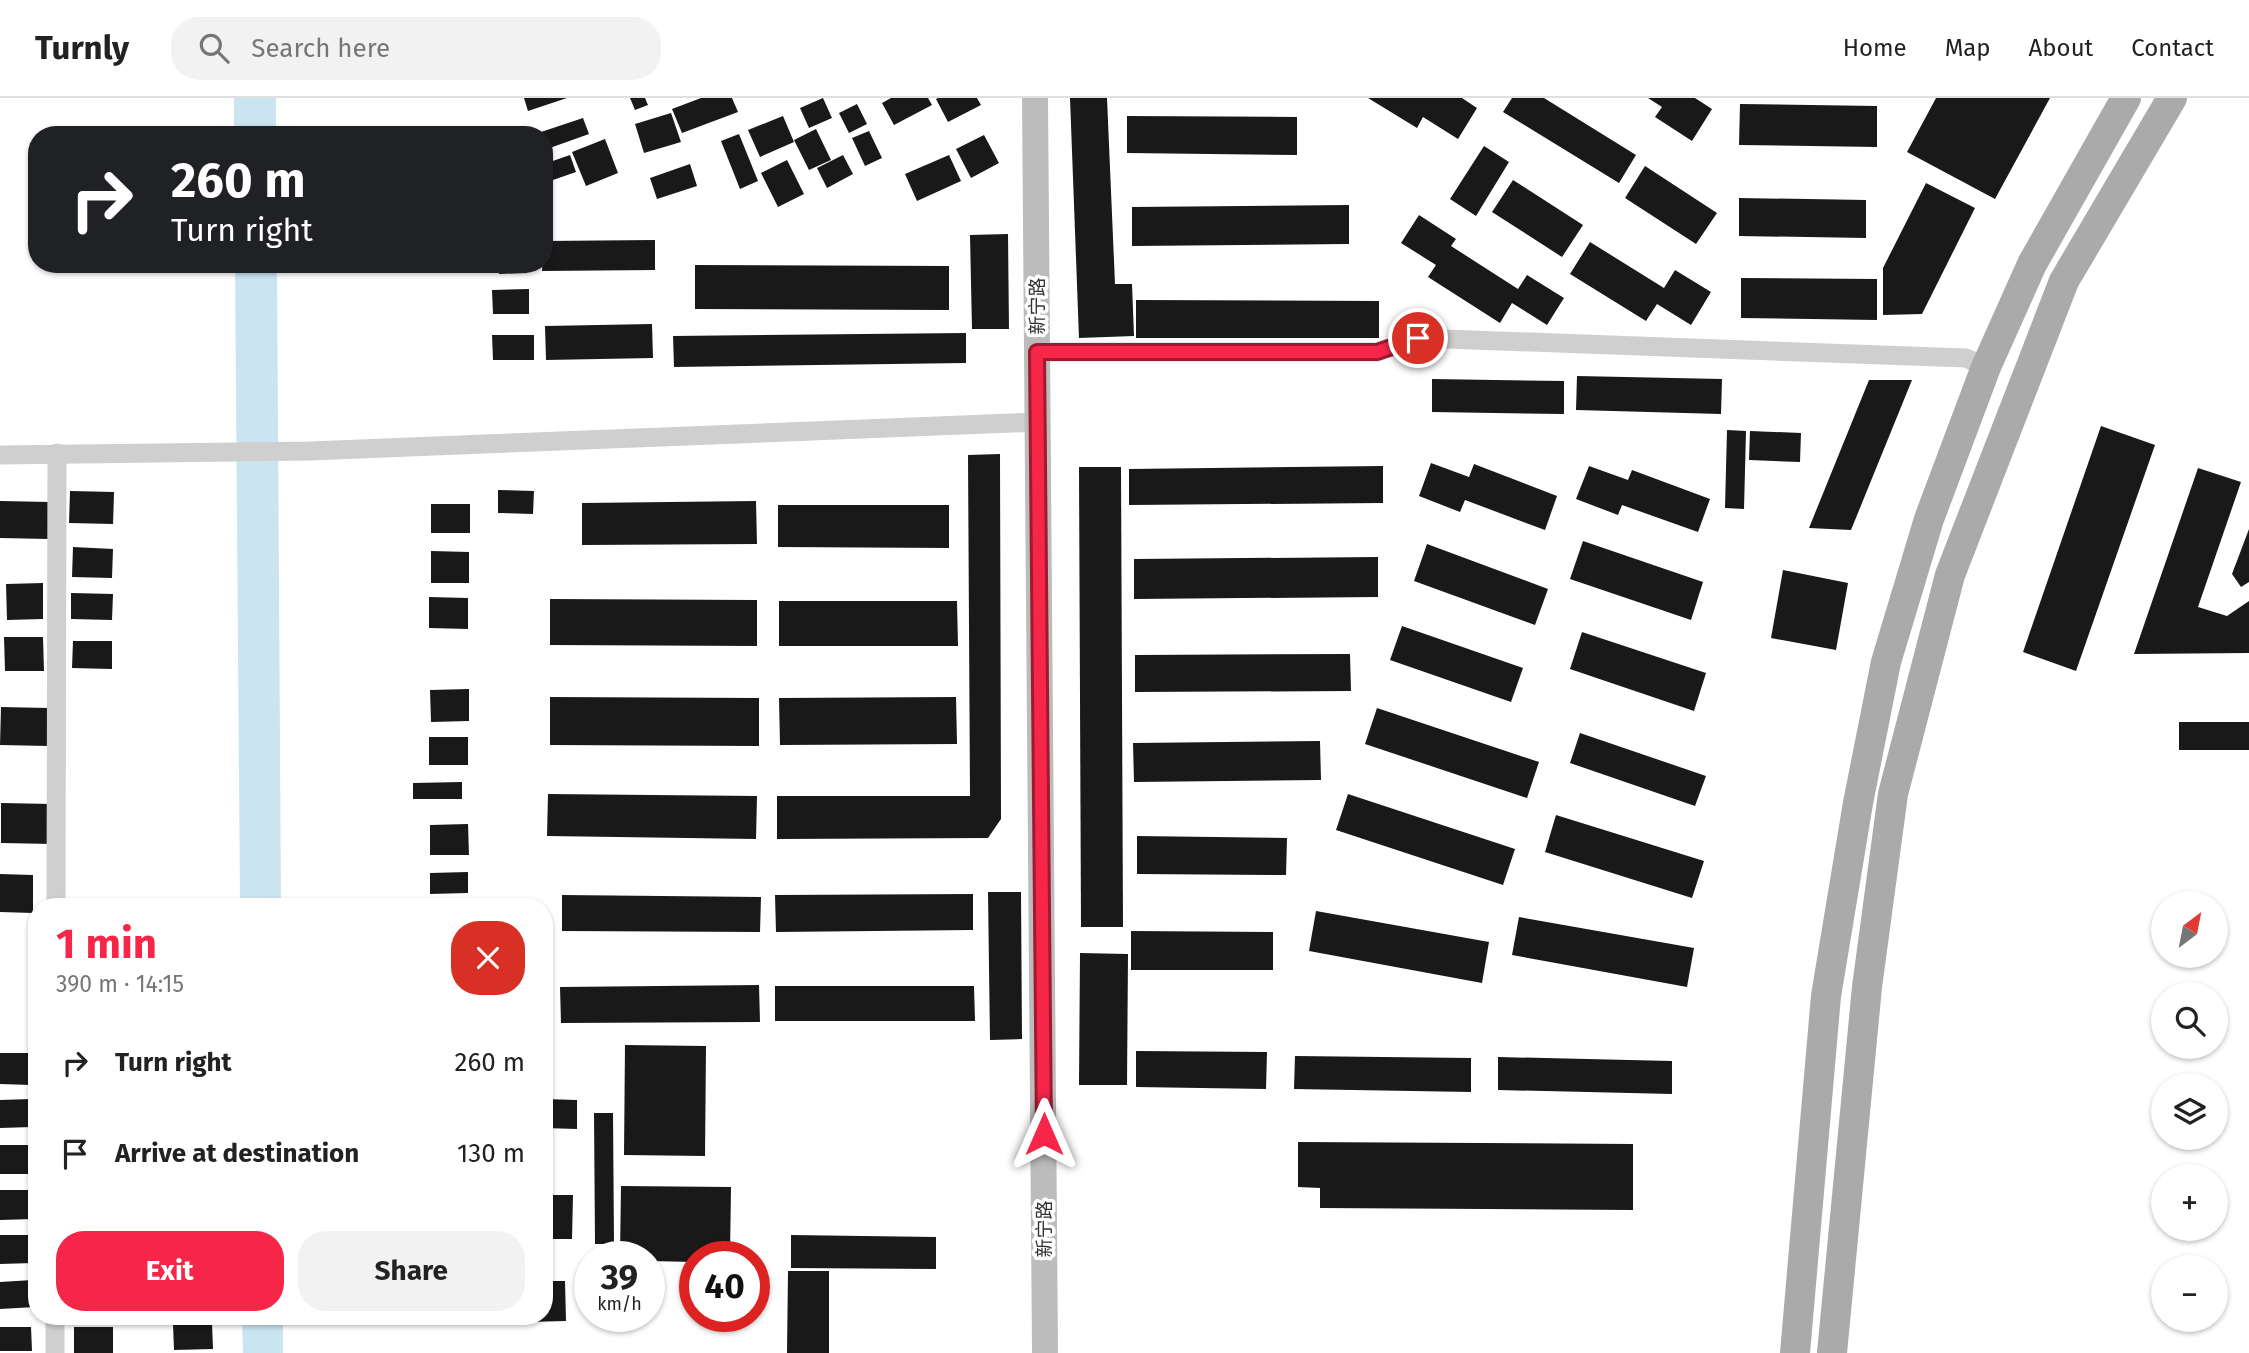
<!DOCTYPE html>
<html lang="en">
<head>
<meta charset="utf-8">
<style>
  :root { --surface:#fff; --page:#f2f2f2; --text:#222; --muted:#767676; --line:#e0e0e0; --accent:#f62649 }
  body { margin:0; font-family:"Fira Sans","Noto Sans SC",sans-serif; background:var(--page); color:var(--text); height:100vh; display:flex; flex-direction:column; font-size:26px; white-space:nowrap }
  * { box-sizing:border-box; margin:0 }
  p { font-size:23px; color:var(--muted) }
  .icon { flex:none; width:38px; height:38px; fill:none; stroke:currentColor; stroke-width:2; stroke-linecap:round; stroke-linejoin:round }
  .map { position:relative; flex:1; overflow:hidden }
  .details { position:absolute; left:28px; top:800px; width:525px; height:427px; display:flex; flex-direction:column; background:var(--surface); border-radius:28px; box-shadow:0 2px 5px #0004 }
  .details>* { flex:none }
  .hud { position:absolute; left:28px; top:28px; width:525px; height:147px; border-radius:28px; box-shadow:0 2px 5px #0004; background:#202124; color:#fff; overflow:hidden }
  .needle { width:46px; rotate:32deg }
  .buttons { position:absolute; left:2151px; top:793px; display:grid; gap:14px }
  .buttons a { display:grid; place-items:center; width:77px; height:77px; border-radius:50%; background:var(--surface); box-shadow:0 2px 5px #0004; font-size:35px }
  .speed { position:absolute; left:574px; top:1143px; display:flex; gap:14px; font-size:35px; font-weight:700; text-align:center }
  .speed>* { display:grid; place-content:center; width:91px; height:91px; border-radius:50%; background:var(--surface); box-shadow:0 2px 5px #0004; line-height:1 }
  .speed small { font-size:18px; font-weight:400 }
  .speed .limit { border:10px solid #d22; background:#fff; color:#111 }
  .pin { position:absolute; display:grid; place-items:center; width:60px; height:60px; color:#fff; margin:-30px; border:4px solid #fff; border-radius:50%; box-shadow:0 2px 7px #0007 }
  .me { position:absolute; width:77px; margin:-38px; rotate:0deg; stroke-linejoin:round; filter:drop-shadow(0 0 5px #0008) }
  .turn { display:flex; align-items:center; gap:24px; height:147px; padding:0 28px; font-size:32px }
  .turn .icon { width:91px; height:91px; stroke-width:2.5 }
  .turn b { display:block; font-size:49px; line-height:60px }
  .round { display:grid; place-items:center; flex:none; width:74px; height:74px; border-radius:28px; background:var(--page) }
  .summary { display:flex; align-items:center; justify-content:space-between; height:119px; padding:0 28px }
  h1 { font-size:42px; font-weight:700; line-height:52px; color:var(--accent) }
  .button { display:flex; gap:14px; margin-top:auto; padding:14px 28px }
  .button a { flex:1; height:80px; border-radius:28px; background:var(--accent); color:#fff; font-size:28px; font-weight:700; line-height:80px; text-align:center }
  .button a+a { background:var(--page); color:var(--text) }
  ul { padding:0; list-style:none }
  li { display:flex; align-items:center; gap:21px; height:91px; padding:0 28px }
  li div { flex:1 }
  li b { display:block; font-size:26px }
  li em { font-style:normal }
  header { display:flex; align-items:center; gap:42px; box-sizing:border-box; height:98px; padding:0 35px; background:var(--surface); border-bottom:2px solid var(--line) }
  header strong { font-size:33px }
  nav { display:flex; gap:38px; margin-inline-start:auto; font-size:24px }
  .search { width:490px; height:63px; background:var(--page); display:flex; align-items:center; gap:18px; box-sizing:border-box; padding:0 24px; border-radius:28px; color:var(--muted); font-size:26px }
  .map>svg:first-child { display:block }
  .water { fill:#cae5f0 }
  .building { fill:#191919 }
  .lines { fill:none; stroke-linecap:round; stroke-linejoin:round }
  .street { stroke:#cfcfcf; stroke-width:19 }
  .secondary { stroke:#bcbcbc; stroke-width:26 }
  .primary { stroke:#aaa; stroke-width:30 }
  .route-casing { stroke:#a0192f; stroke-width:18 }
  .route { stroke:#f62649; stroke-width:12 }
  .labels { text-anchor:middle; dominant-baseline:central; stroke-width:7; stroke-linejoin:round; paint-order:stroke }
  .street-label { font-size:19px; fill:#323232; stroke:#fff }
</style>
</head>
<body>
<header>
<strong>Turnly</strong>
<div class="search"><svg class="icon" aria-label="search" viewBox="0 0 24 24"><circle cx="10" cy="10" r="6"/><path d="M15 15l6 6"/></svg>Search here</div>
<nav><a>Home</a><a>Map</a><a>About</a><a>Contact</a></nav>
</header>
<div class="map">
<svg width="2249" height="1255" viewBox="0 0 2249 1255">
  <rect width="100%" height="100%" fill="#fff"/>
  <!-- water -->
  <g class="water">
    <rect x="234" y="0" width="42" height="37"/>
    <polygon points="235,166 277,166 281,808 240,808"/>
    <polygon points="242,1218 283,1218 283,1255 243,1255"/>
  </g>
  <!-- building -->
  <g class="building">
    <polygon points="524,0 567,0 528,13"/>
    <polygon points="630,0 645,0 648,7 635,12"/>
    <polygon points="701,0 732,0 738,14 682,35 672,11"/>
    <polygon points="823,0 832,20 809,30 800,10"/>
    <polygon points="891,0 928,0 932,7 894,27 882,5"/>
    <polygon points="938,0 977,0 981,7 948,24 936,1"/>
    <polygon points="1070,0 1107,0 1115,186 1132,186 1134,238 1079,240"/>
    <polygon points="1368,0 1462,0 1477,10 1458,41 1423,19 1417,30"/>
    <polygon points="1512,0 1544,0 1636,57 1619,85 1503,14"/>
    <polygon points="1648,0 1695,0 1712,11 1692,43 1655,19 1662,9"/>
    <polygon points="1936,0 2050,0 1995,101 1907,54"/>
    <polygon points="857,6 867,26 849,35 839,15"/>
    <polygon points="1740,6 1877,8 1877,49 1739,47"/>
    <polygon points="671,15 681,44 644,55 635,26"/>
    <polygon points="783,18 794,44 760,59 748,32"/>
    <polygon points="1127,18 1297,19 1297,57 1127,55"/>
    <polygon points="583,20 589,36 547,51 544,37 541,34"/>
    <polygon points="816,31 831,62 809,72 794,42"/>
    <polygon points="869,33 882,60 865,68 852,40"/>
    <polygon points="739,36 758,83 740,91 721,43"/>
    <polygon points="984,37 999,65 971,80 956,51"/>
    <polygon points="605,41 618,75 586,88 572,54"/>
    <polygon points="1484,48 1509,64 1476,118 1450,101"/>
    <polygon points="570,57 576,74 550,83 544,66"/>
    <polygon points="843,57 853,76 827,90 817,70"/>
    <polygon points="949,57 961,83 917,103 905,76"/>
    <polygon points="787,62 804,96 778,109 761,75"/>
    <polygon points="690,66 697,88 657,101 650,80"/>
    <polygon points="1645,68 1717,115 1696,146 1625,100"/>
    <polygon points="1513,82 1583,127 1562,159 1492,114"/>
    <polygon points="1926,85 1975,110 1922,216 1883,217 1883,170"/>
    <polygon points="1739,100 1866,102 1866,140 1739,138"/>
    <polygon points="1349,107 1349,146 1132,148 1132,109"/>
    <polygon points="1419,117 1456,141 1451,148 1518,191 1527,177 1564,200 1547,227 1512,205 1500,225 1428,179 1436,167 1401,145"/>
    <polygon points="1008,136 1009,231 972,231 970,137"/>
    <polygon points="655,142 655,172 542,173 544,143"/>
    <polygon points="1590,144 1664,190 1675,172 1711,194 1691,227 1657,206 1646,223 1570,176"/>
    <polygon points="499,166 527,166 527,175 499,176"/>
    <polygon points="695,167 949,168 949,212 695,211"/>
    <polygon points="1741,180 1877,181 1877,222 1741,220"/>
    <polygon points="529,191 529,216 493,216 492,192"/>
    <polygon points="1136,202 1379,203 1379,240 1136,240"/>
    <polygon points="652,226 653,260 546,262 545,228"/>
    <polygon points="966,235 966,265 674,269 673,238"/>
    <polygon points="492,237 534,237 534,262 493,262"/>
    <polygon points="1577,278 1722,281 1721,316 1576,312"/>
    <polygon points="1432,281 1564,283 1564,316 1432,314"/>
    <polygon points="1869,282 1912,282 1851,432 1809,430"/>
    <polygon points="2101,328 2155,347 2076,573 2023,554"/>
    <polygon points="1727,332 1746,333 1744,411 1725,410"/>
    <polygon points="1750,333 1801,335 1800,364 1749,362"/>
    <polygon points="1000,356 1001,721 988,740 777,741 777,698 970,698 968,357"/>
    <polygon points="1431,365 1469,379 1474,366 1557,398 1545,432 1465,402 1460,414 1419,398"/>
    <polygon points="1383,368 1383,405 1129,407 1129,371"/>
    <polygon points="1589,368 1628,382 1632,372 1710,401 1698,434 1622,407 1618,417 1576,401"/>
    <polygon points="1079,369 1121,369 1123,829 1081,829"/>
    <polygon points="2198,370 2241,384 2198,509 2227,518 2249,503 2249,555 2134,556"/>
    <polygon points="498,392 534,393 533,416 498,415"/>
    <polygon points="70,393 114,394 113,426 69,425"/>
    <polygon points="0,403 50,404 49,441 0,440"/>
    <polygon points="756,403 757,446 582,447 582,405"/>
    <rect x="431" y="406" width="39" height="29"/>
    <polygon points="778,407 949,407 949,450 778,449"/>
    <polygon points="2249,431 2249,484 2241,489 2232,476"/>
    <polygon points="1583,443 1703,484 1691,522 1570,481"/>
    <polygon points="1427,446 1548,491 1535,527 1414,483"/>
    <polygon points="73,449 113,451 112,480 72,479"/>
    <polygon points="431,453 469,454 469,485 431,485"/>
    <polygon points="1378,459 1378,499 1134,501 1134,461"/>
    <polygon points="1783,472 1848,485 1836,552 1771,540"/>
    <polygon points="43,485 43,521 7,522 6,486"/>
    <polygon points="71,495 113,496 112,522 71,521"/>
    <polygon points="429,499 468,500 468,531 429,530"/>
    <polygon points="550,501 757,502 757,548 550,547"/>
    <polygon points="779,503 957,503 958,548 779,548"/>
    <polygon points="1402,528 1523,570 1511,604 1390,562"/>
    <polygon points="1582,534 1706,575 1694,613 1570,571"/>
    <polygon points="4,539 43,539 44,573 5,573"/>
    <polygon points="73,543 112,543 112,571 72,570"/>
    <polygon points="1350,556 1351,593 1135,594 1135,557"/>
    <polygon points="469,591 469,623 431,624 430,592"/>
    <polygon points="550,599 759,600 759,648 550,647"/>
    <polygon points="956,599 957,646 780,647 779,600"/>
    <polygon points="1,609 49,610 48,648 0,647"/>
    <polygon points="1377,610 1539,664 1527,700 1365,646"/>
    <rect x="2179" y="624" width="70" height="28"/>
    <polygon points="1580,635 1706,678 1695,708 1570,665"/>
    <rect x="429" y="639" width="39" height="28"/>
    <polygon points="1320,643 1321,682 1134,684 1133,645"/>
    <polygon points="462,684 462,701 413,701 413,685"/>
    <polygon points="548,696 757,698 756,741 547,738"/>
    <polygon points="1348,696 1515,751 1503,787 1336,732"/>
    <polygon points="1,705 53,706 53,746 1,745"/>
    <polygon points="1556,717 1704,763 1692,800 1545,754"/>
    <polygon points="468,726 469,757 430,757 430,727"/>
    <polygon points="1137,738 1287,740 1286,777 1137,776"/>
    <polygon points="468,774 468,795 430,796 430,775"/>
    <polygon points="0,776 33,777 33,815 0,814"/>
    <polygon points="988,794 1021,794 1022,941 990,942"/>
    <polygon points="973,796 973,832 776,834 775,797"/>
    <polygon points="562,797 761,799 760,834 562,833"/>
    <polygon points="1316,813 1489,844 1482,885 1309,853"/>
    <polygon points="1519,819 1694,850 1687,889 1512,857"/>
    <polygon points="1131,833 1273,834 1273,872 1131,872"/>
    <polygon points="1080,855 1128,856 1127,987 1079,987"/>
    <polygon points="759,887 760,924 561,925 560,889"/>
    <polygon points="775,888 974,888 975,923 775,923"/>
    <polygon points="625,947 706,948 705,1058 624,1057"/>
    <polygon points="1136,953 1267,954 1266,991 1136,989"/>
    <polygon points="0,955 32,955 31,987 0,986"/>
    <polygon points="1295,958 1471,960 1471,994 1294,991"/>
    <polygon points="1498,959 1672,963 1672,996 1498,992"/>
    <polygon points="31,1001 32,1029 0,1030 0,1002"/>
    <polygon points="544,1001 577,1002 577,1031 544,1030"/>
    <polygon points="594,1015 613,1015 614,1146 595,1146"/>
    <polygon points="1298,1044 1633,1046 1633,1112 1320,1110 1320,1090 1298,1089"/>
    <rect x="0" y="1047" width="33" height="29"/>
    <polygon points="621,1088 731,1089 730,1158 695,1158 695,1164 649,1163 649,1158 620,1158"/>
    <polygon points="0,1092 33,1092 33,1121 0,1122"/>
    <polygon points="544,1097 573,1097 572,1141 544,1141"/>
    <polygon points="0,1137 33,1137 33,1165 0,1166"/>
    <polygon points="791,1137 936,1139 936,1171 791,1170"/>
    <polygon points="788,1173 829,1173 829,1255 787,1255"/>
    <polygon points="33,1182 35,1209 0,1211 0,1184"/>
    <polygon points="544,1183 565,1183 566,1223 490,1225 490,1218 544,1218"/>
    <polygon points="212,1225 213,1251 174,1252 173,1226"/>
    <polygon points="0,1229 31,1229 32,1253 0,1253"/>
    <rect x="74" y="1229" width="39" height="26"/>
  </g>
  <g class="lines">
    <!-- street -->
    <g class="street">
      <polyline points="1037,254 1377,254 1418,240 1966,260 1986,269"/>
      <polyline points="0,357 310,353 1038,324"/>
      <polyline points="56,808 57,355"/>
      <polyline points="55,1255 55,1218"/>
    </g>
    <!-- secondary -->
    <polyline class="secondary" points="1035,0 1045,1255"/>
    <!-- primary -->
    <g class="primary">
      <polyline points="1795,1255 1826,898 1858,705 1886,564 1929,421 1986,269 2032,166 2126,0"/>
      <polyline points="1832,1255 1867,889 1893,696 1950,477 2064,183 2172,0"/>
    </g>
  </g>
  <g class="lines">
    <!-- route casing -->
    <g class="route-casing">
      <polyline id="route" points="1044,1036 1037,254 1377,254 1418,240"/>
    </g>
    <!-- route -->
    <use href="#route" class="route"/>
  </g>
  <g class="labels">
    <!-- street labels -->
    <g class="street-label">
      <text transform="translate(1037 208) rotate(-90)">新宁路</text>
      <text transform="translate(1044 1131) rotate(-90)">新宁路</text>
    </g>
  </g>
</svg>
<div class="buttons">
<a><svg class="needle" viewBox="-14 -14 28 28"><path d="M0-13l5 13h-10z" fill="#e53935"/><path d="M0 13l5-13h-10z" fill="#767676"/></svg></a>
<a><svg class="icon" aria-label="search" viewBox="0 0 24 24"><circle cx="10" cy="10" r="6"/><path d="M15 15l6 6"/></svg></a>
<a><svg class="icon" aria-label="layers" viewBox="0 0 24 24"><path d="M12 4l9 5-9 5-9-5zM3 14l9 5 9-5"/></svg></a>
<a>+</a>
<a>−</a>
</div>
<div class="speed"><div>39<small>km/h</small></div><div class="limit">40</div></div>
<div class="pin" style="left:1418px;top:240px;background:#d93025"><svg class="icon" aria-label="arrive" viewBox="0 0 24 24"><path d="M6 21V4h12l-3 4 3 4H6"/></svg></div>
<svg class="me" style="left:1044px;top:1036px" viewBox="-20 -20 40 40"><path d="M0-17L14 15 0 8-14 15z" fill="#f62649" stroke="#fff" stroke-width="4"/></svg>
<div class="hud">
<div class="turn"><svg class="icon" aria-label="right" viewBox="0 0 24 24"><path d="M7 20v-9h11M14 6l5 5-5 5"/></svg><div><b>260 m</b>Turn right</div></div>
</div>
<section class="details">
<div class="summary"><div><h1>1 min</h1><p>390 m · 14:15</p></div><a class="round" style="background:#d93025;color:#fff"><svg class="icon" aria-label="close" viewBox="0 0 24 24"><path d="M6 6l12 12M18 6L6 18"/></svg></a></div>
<ul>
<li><svg class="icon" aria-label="right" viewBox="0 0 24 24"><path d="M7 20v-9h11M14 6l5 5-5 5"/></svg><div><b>Turn right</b></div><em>260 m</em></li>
<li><svg class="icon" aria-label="arrive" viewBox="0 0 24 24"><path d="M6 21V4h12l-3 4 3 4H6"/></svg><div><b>Arrive at destination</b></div><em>130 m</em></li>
</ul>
<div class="button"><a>Exit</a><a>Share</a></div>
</section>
</div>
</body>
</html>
